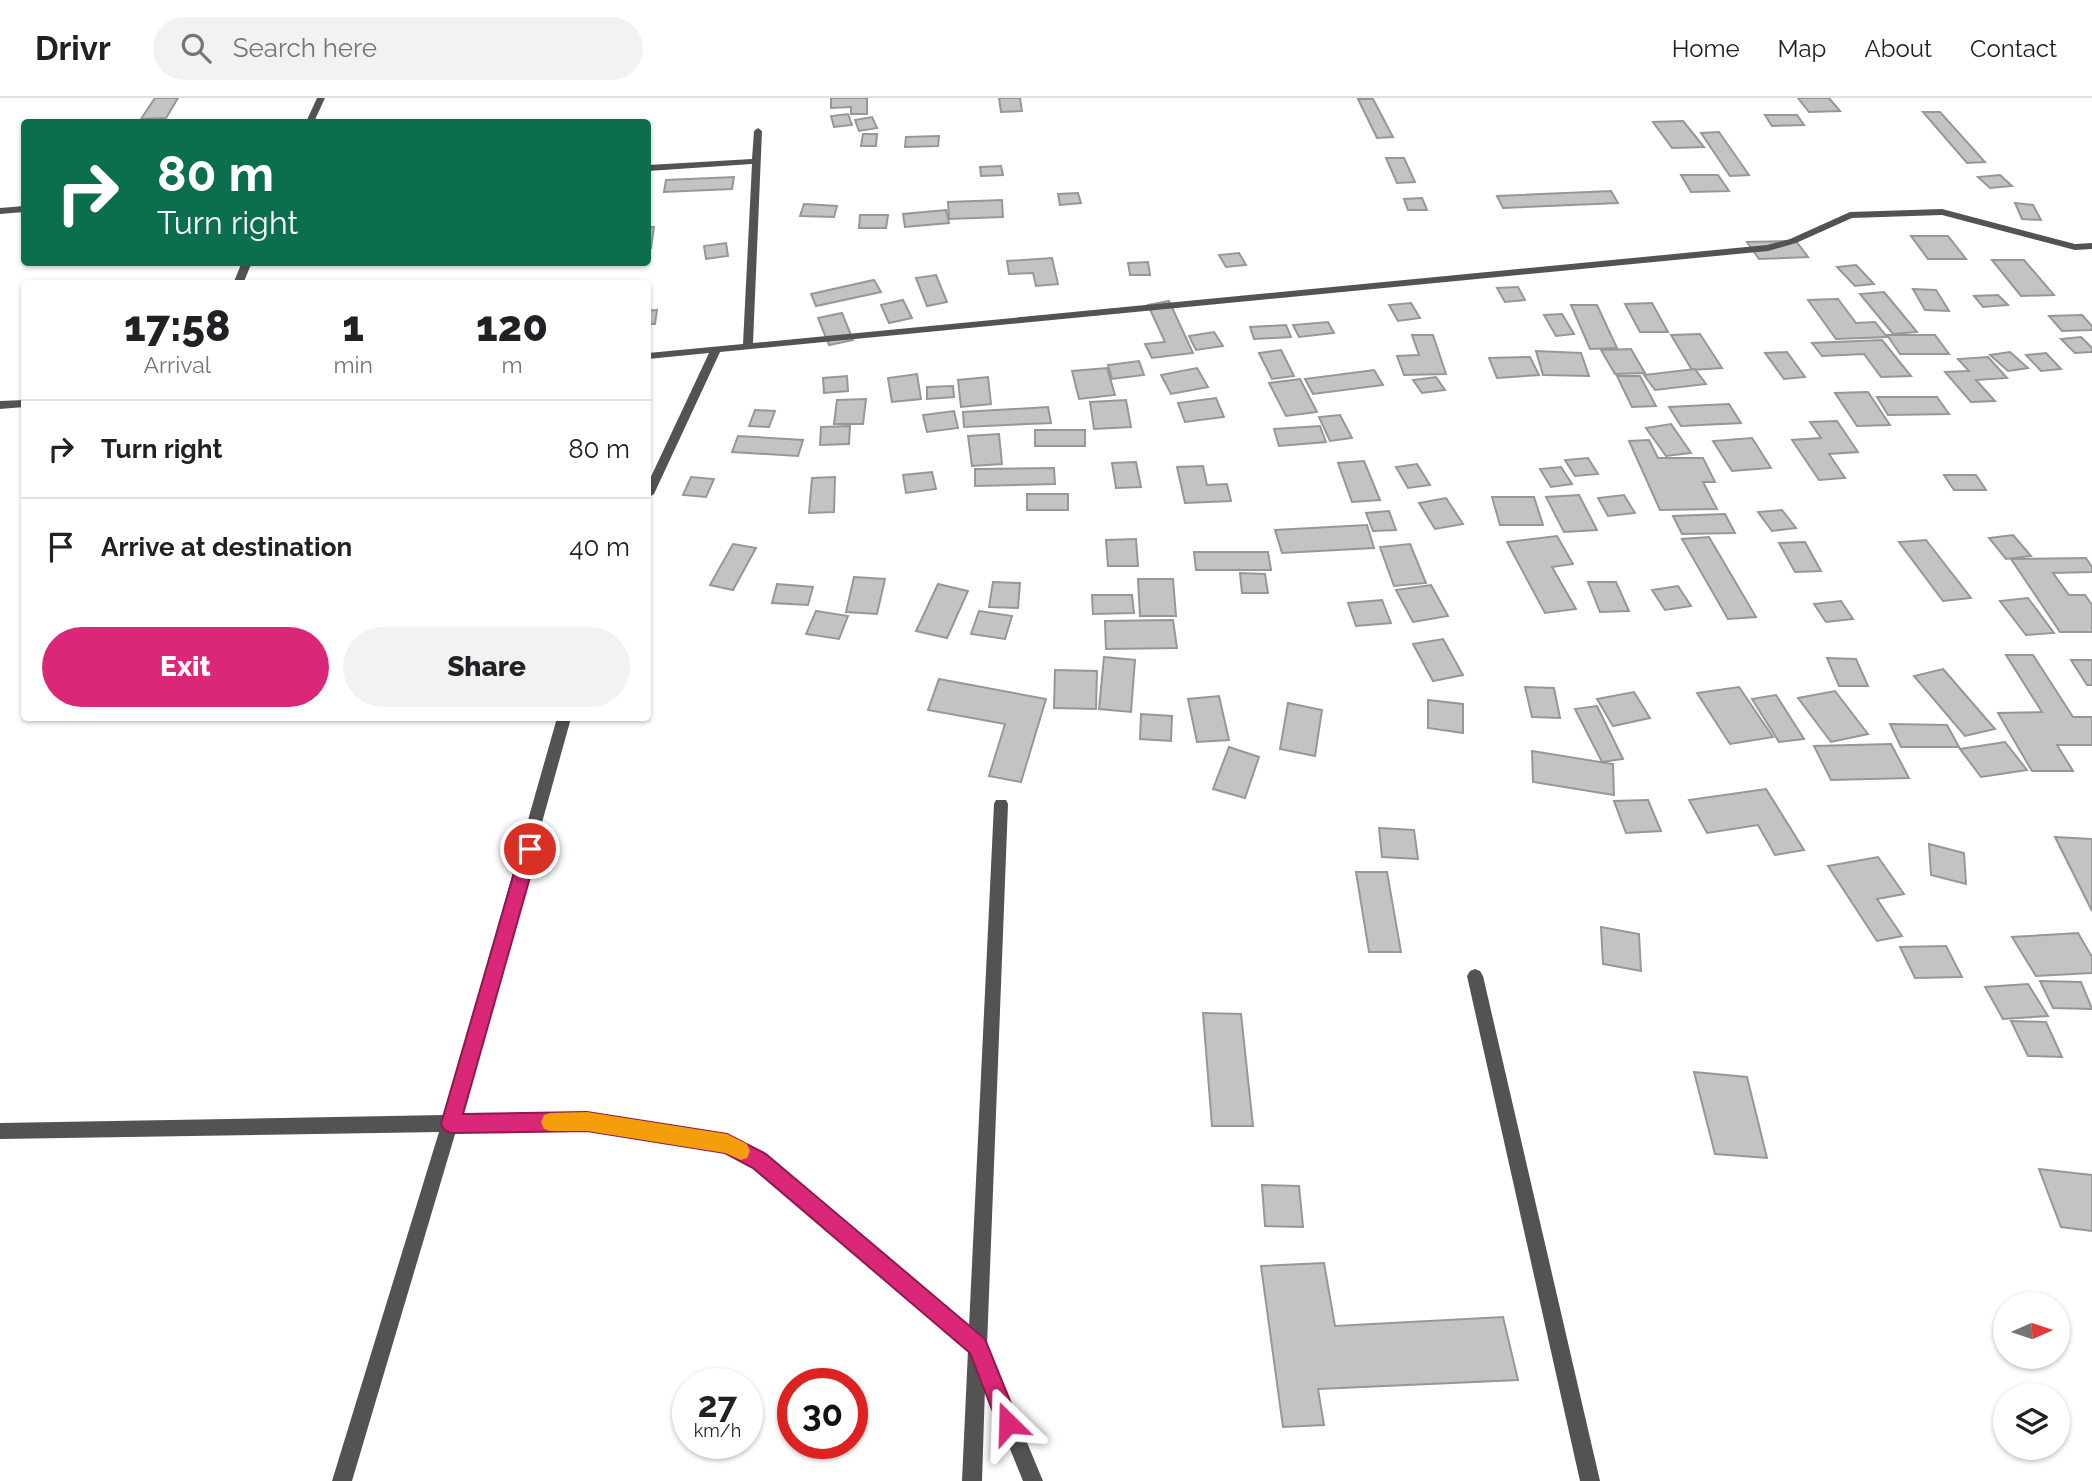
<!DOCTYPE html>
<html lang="en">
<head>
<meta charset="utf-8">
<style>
  :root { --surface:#fff; --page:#f2f2f2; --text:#202124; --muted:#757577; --line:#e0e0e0; --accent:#db2777 }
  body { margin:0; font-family:Raleway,sans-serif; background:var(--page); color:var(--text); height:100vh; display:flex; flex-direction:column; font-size:26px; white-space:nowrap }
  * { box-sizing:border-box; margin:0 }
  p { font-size:23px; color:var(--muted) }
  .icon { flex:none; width:38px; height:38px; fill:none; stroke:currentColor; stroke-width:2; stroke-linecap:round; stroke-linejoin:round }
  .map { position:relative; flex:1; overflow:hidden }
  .details { position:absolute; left:21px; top:182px; width:630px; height:441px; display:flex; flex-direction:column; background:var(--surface); border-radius:7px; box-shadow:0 2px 5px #0004 }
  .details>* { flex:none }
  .banner { position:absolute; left:21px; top:21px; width:630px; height:147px; border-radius:7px; box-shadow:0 2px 5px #0004; background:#0b6e4f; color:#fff; overflow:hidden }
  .needle { width:46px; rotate:87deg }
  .controls { position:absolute; left:1993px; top:1194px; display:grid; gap:14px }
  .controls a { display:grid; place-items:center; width:77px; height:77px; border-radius:50%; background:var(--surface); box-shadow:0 2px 5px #0004; font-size:35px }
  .speed { position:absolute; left:672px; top:1270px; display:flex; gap:14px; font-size:35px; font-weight:700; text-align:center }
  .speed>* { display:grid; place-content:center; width:91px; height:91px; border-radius:50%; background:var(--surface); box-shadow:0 2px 5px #0004; line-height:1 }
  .speed small { font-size:18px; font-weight:400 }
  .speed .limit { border:10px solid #d22; background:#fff; color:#111 }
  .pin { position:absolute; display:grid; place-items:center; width:60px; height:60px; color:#fff; margin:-30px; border:4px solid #fff; border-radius:50%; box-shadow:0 2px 7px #0007 }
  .me { position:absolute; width:77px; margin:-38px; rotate:338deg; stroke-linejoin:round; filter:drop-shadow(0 0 5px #0008) }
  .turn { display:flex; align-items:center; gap:24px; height:147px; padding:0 21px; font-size:32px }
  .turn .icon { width:91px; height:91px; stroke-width:2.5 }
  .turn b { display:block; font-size:49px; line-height:60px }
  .eta { display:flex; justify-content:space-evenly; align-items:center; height:119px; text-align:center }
  .eta b { font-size:42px; font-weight:800; line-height:49px }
  .action { display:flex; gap:14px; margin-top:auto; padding:14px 21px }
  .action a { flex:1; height:80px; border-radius:42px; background:var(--accent); color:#fff; font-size:28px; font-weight:800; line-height:80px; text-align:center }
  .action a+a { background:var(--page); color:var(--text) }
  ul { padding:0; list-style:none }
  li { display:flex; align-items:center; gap:21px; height:98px; padding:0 21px; border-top:2px solid var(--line) }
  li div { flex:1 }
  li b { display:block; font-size:26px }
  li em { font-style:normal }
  header { display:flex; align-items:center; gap:42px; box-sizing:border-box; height:98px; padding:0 35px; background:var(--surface); border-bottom:2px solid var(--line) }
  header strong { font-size:33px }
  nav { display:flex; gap:38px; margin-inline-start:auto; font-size:24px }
  .search { width:490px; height:63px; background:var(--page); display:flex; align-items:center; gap:18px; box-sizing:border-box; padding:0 24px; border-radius:38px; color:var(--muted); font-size:26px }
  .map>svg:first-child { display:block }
  .building { fill:#c3c3c3; stroke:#979797; stroke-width:2 }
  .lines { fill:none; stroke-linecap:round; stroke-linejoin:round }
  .minor { fill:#535353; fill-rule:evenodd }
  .route { fill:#db2777; stroke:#8e194d; stroke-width:2 }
  .slow { fill:#f59e0b }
</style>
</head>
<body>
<header>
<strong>Drivr</strong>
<div class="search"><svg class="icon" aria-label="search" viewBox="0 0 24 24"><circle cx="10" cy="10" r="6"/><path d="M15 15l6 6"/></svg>Search here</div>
<nav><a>Home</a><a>Map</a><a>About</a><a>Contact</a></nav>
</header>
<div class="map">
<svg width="2092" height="1383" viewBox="0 0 2092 1383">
  <rect width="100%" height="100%" fill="#fff"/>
  <!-- building -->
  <g class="building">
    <polygon points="155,0 178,0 166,20 141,21"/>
    <polygon points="831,0 867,0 867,16 851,16 851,9 831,10"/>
    <polygon points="999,0 1020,0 1022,13 1001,14"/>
    <polygon points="1798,0 1829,0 1840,13 1809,14"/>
    <polygon points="1358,1 1373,1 1393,39 1377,40"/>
    <polygon points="1923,14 1940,14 1985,64 1967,65"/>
    <polygon points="848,16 852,27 834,29 831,18"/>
    <polygon points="1765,17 1797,17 1804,27 1772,28"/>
    <polygon points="872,19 877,30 859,33 855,22"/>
    <polygon points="1683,23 1704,49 1672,50 1653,24"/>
    <polygon points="1719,34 1749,77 1730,78 1701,35"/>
    <polygon points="863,36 877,36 876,48 861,48"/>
    <polygon points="939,38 938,48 905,49 906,39"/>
    <polygon points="1386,60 1404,60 1415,84 1397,85"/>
    <polygon points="1001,68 1003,77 981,78 980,69"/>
    <polygon points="1681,77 1718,77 1729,93 1691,94"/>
    <polygon points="2000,77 2012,88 1990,90 1978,79"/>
    <polygon points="734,79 732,91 664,94 666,82"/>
    <polygon points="1611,93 1618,105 1503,110 1497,98"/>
    <polygon points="1078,95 1081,105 1060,107 1058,96"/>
    <polygon points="1422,100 1427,112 1408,112 1404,101"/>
    <polygon points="1002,102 1003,119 949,121 948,104"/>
    <polygon points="2015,105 2033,107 2041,122 2022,121"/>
    <polygon points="804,106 837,108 834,119 800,118"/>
    <polygon points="946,112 949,125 905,129 903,116"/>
    <polygon points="860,117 888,117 886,130 859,130"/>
    <polygon points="648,129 654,129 651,150 648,150"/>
    <polygon points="1911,138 1948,138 1966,161 1928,161"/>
    <polygon points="1796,143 1808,159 1759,161 1747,144"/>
    <polygon points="726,145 728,158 706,161 704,148"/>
    <polygon points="1239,155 1246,167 1226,169 1219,157"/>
    <polygon points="1052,160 1058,186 1036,188 1033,175 1009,176 1007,163"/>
    <polygon points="1992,162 2024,162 2054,197 2021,198"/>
    <polygon points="1148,164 1150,177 1130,177 1128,165"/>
    <polygon points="1856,167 1874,186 1855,188 1837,169"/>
    <polygon points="936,177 947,204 927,208 916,180"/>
    <polygon points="874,182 881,194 816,208 811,196"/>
    <polygon points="1518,189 1525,202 1505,204 1497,190"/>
    <polygon points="1913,191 1936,192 1949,213 1925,212"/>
    <polygon points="1884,194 1917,234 1893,236 1860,196"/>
    <polygon points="1998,197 2008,207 1983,209 1974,198"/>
    <polygon points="1838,201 1856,225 1875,224 1887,239 1836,241 1808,202"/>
    <polygon points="903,202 912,220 889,225 881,207"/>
    <polygon points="1169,203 1193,255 1152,260 1145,246 1165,244 1148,207"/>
    <polygon points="1411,205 1420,220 1398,223 1389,207"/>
    <polygon points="1652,205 1668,234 1640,234 1625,206"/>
    <polygon points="1571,207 1597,207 1617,250 1590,251"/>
    <polygon points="657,212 655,226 648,226 648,213"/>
    <polygon points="842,215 853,242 829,247 818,220"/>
    <polygon points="1562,216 1574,236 1556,238 1544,217"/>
    <polygon points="2082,217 2092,228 2092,232 2062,233 2049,218"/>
    <polygon points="1328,224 1334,235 1299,239 1293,227"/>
    <polygon points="1286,227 1291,239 1254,241 1250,229"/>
    <polygon points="1214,234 1223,248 1196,252 1189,238"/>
    <polygon points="1700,236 1722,270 1692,272 1671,237"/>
    <polygon points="1412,237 1433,237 1446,276 1404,277 1397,258 1419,257"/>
    <polygon points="1887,237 1935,237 1949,256 1900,256"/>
    <polygon points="2081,239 2092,250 2092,254 2075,255 2061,241"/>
    <polygon points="1882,242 1911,278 1881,279 1864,256 1822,258 1812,245"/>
    <polygon points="1631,251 1645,275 1615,276 1601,252"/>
    <polygon points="1281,252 1294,278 1272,281 1259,255"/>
    <polygon points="1536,253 1581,255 1589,278 1543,277"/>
    <polygon points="1787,254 1805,279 1784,281 1765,255"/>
    <polygon points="2010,254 2028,270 2008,273 1990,257"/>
    <polygon points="2046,255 2061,271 2041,273 2026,257"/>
    <polygon points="1530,259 1539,277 1497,280 1489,260"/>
    <polygon points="1988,259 2007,280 1976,282 1995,303 1971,304 1945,274 1969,273 1958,261"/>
    <polygon points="1139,263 1144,277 1112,281 1108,267"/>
    <polygon points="1107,270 1115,297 1079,301 1072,273"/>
    <polygon points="1197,270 1208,289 1171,296 1161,277"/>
    <polygon points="1695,271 1706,286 1655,292 1644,277"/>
    <polygon points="1374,272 1383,287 1313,296 1305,281"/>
    <polygon points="917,276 921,301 892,304 888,280"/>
    <polygon points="847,278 848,293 824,295 823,280"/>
    <polygon points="1617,278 1640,278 1656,308 1632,309"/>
    <polygon points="988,279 991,306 961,309 958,282"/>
    <polygon points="1436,279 1445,292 1422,295 1413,282"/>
    <polygon points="1300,281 1317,314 1286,318 1269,285"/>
    <polygon points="953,288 954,299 927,301 927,289"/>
    <polygon points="1868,294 1890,327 1857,328 1835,295"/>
    <polygon points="1877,299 1937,299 1949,316 1888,317"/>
    <polygon points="1216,300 1224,319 1185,324 1178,305"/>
    <polygon points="866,301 863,326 834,326 837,302"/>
    <polygon points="1126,302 1131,329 1094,331 1090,304"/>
    <polygon points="1729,306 1741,325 1681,328 1669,309"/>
    <polygon points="1048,309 1051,325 964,329 963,314"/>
    <polygon points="755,312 775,313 769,329 749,328"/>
    <polygon points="954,313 958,330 927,334 923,317"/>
    <polygon points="1340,317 1352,340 1330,343 1319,319"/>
    <polygon points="1837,323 1858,354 1829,356 1845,380 1819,382 1792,342 1821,340 1810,324"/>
    <polygon points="1671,326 1691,355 1666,358 1646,330"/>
    <polygon points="850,328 849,346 820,347 821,329"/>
    <polygon points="1320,328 1326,344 1279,348 1274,331"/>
    <rect x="1035" y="332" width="50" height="16"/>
    <polygon points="999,336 1002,366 972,368 968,338"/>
    <polygon points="738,338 803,342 798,358 732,354"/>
    <polygon points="1752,340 1771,370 1732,373 1713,343"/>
    <polygon points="1649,342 1658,360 1703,360 1715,384 1703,384 1717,411 1660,412 1629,343"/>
    <polygon points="1588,360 1598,376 1575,378 1565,362"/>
    <polygon points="1364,363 1380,402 1352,404 1338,365"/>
    <polygon points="1136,364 1141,389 1116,390 1112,365"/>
    <polygon points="1417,366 1430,387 1408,390 1396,369"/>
    <polygon points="1203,368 1207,387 1227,386 1231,403 1185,405 1177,369"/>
    <polygon points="1561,369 1572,386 1551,389 1540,371"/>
    <polygon points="1054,370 1055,386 975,388 975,371"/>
    <polygon points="932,374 936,391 906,395 903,377"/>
    <polygon points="1944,377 1976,377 1986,392 1954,392"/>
    <polygon points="691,379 714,381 706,399 683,397"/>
    <polygon points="835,379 834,414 809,415 812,380"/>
    <rect x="1027" y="396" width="41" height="16"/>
    <polygon points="1579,397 1597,432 1564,434 1546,399"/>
    <polygon points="1624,397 1635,415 1608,418 1598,400"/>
    <polygon points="1492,399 1534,399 1543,427 1500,427"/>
    <polygon points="1446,400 1463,426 1435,431 1419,405"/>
    <polygon points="1782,412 1796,430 1772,433 1758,414"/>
    <polygon points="1389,413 1396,432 1373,433 1366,415"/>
    <polygon points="1725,416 1735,435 1682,436 1673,418"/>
    <polygon points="1367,427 1374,450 1282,455 1275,432"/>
    <polygon points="2013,437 2031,458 2006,461 1989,440"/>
    <polygon points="1557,438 1573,466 1552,469 1576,511 1545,515 1507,444"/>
    <polygon points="1709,439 1756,519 1728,521 1682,441"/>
    <polygon points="1136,441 1138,468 1108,468 1106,442"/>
    <polygon points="1926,442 1971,500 1943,503 1899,444"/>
    <polygon points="1805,444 1821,473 1795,474 1779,445"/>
    <polygon points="733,446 756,450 733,492 710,487"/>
    <polygon points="1410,446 1426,485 1394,488 1380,449"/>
    <polygon points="1194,454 1268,454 1271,472 1196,472"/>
    <polygon points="2086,460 2092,469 2092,474 2053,475 2069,497 2085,497 2092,507 2092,534 2060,534 2011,461"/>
    <polygon points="1240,475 1265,476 1268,495 1242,495"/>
    <polygon points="854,479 885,481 877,516 846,514"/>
    <polygon points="1138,481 1173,481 1176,518 1140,518"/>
    <polygon points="993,484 1020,485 1018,510 989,509"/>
    <polygon points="1588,484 1616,484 1629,513 1600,514"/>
    <polygon points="777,486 813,489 808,507 772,505"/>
    <polygon points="938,486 968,493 947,540 916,533"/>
    <polygon points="1431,487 1448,518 1413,524 1396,492"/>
    <polygon points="1678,488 1691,508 1665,512 1652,492"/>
    <polygon points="1092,497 1132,497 1134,515 1093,516"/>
    <polygon points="2028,500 2054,535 2026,537 2000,503"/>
    <polygon points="1382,502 1391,525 1356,528 1348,505"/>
    <polygon points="1841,503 1853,521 1826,524 1814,506"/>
    <polygon points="816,513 848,518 839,541 806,536"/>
    <polygon points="979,513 1012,518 1005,541 971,536"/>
    <polygon points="1173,522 1177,550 1106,551 1105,523"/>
    <polygon points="1443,541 1463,577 1433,583 1413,546"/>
    <polygon points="2006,557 2033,557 2073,619 2092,619 2092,647 2057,647 2073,673 2032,673 1998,615 2042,614"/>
    <polygon points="1104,559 1135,562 1131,614 1099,611"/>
    <polygon points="1827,560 1856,561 1868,588 1839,588"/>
    <polygon points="2071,562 2092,562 2092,587 2087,587"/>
    <polygon points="1943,571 1995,631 1965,638 1914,578"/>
    <polygon points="1055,572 1097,573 1096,611 1054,610"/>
    <polygon points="939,581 1046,601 1021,684 989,678 1005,626 928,612"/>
    <polygon points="1525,589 1554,590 1560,620 1532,619"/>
    <polygon points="1739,589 1773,639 1730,646 1697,595"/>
    <polygon points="1835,593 1868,636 1831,644 1798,600"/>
    <polygon points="1634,594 1650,620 1613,628 1597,601"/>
    <polygon points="1776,597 1804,641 1779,644 1752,601"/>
    <polygon points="1219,598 1229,642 1197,644 1188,601"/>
    <polygon points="1428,602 1463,606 1463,635 1428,630"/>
    <polygon points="1288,605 1322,612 1315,658 1280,651"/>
    <polygon points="1597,608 1623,661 1602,664 1575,611"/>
    <polygon points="1141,616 1172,618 1171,643 1140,641"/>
    <polygon points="1890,626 1947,627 1959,649 1901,649"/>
    <polygon points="2005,644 2027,672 1981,679 1960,651"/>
    <polygon points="1891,646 1909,680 1831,682 1814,648"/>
    <polygon points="1229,649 1259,659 1245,700 1213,691"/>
    <polygon points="1532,653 1613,666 1614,697 1533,684"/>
    <polygon points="1766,691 1804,752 1775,757 1758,727 1707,735 1689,702"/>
    <polygon points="1648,702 1661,733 1626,735 1614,703"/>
    <polygon points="1379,730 1414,732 1418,761 1382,759"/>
    <polygon points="2055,739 2092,741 2092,813"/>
    <polygon points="1929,746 1964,755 1966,786 1931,777"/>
    <polygon points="1878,759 1904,796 1877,801 1902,838 1877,843 1828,768"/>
    <polygon points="1356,774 1387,774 1401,854 1369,854"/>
    <polygon points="1601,829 1639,836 1641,873 1603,866"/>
    <polygon points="2078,835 2092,859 2092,875 2036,878 2012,839"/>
    <polygon points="1946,848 1962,879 1915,880 1900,849"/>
    <polygon points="2040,883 2081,884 2092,911 2053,910"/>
    <polygon points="2028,886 2048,918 2003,921 1985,889"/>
    <polygon points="1203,915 1241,916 1253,1028 1212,1028"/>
    <polygon points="2011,923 2046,924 2062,959 2028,958"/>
    <polygon points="1694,974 1747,979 1767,1060 1715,1056"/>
    <polygon points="2039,1071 2092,1077 2092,1133 2061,1129"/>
    <polygon points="1262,1087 1299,1088 1303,1129 1265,1128"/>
    <polygon points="1324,1165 1335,1228 1503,1219 1518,1282 1318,1291 1324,1327 1283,1329 1261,1168"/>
  </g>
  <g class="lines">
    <!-- minor -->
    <g class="minor">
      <polygon points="317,0 325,0 314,24 306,24"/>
      <polygon points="758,30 762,33 753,245 1767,147 1790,141 1850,114 1942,111 2075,146 2092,145 2092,151 2075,152 1942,117 1852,120 1796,145 1768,153 720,254 654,396 648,400 648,385 709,255 648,261 648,255 743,246 752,66 648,73 648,67 752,61 754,33"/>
      <polygon points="24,108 24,114 0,116 0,110"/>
      <polygon points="242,164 252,164 243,186 233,186"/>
      <polygon points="24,302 24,309 0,311 0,303"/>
      <polygon points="557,620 571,620 461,1017 587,1015 727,1037 765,1057 969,1229 994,706 996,702 1006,702 1008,706 987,1248 1043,1383 1023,1383 985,1289 982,1383 962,1383 968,1252 753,1069 725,1053 587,1031 456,1033 352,1383 332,1383 439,1034 0,1041 0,1025 444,1017"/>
      <polygon points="1475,871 1480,873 1483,878 1600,1383 1580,1383 1467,878 1470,873"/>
    </g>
  </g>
  <!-- route -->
  <polygon class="route" points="530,744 535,746 538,751 463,1016 587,1014 727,1036 766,1056 985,1241 1019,1325 1016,1332 1008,1335 1000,1332 970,1255 753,1070 725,1055 587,1033 451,1035 444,1032 441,1026 521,751 524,746"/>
  <!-- slow -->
  <polygon class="slow" points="587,1014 727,1036 747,1046 750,1053 747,1060 741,1062 725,1055 587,1033 550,1033 544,1031 541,1024 544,1017 550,1015"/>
</svg>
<div class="controls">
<a><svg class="needle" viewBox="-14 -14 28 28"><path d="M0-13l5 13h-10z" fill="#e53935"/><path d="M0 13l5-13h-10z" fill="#757577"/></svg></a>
<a><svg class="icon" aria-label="layers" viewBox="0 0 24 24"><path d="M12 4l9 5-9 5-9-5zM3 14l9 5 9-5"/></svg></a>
</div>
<div class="speed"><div>27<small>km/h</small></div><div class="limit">30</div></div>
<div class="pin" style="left:530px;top:751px;background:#d93025"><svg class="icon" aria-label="arrive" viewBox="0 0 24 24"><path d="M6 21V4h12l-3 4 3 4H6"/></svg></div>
<svg class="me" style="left:1008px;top:1325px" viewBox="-20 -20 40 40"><path d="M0-17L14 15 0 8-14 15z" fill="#db2777" stroke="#fff" stroke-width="4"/></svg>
<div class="banner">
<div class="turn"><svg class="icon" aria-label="right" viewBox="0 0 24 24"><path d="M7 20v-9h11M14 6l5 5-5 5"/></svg><div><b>80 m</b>Turn right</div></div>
</div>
<section class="details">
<div class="eta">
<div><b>17:58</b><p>Arrival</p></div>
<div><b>1</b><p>min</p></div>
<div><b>120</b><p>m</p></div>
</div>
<ul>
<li><svg class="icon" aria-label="right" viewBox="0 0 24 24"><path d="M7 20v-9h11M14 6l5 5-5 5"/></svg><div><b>Turn right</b></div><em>80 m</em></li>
<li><svg class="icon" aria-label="arrive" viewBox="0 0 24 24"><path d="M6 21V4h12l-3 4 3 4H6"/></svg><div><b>Arrive at destination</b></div><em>40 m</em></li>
</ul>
<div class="action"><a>Exit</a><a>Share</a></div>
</section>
</div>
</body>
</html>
